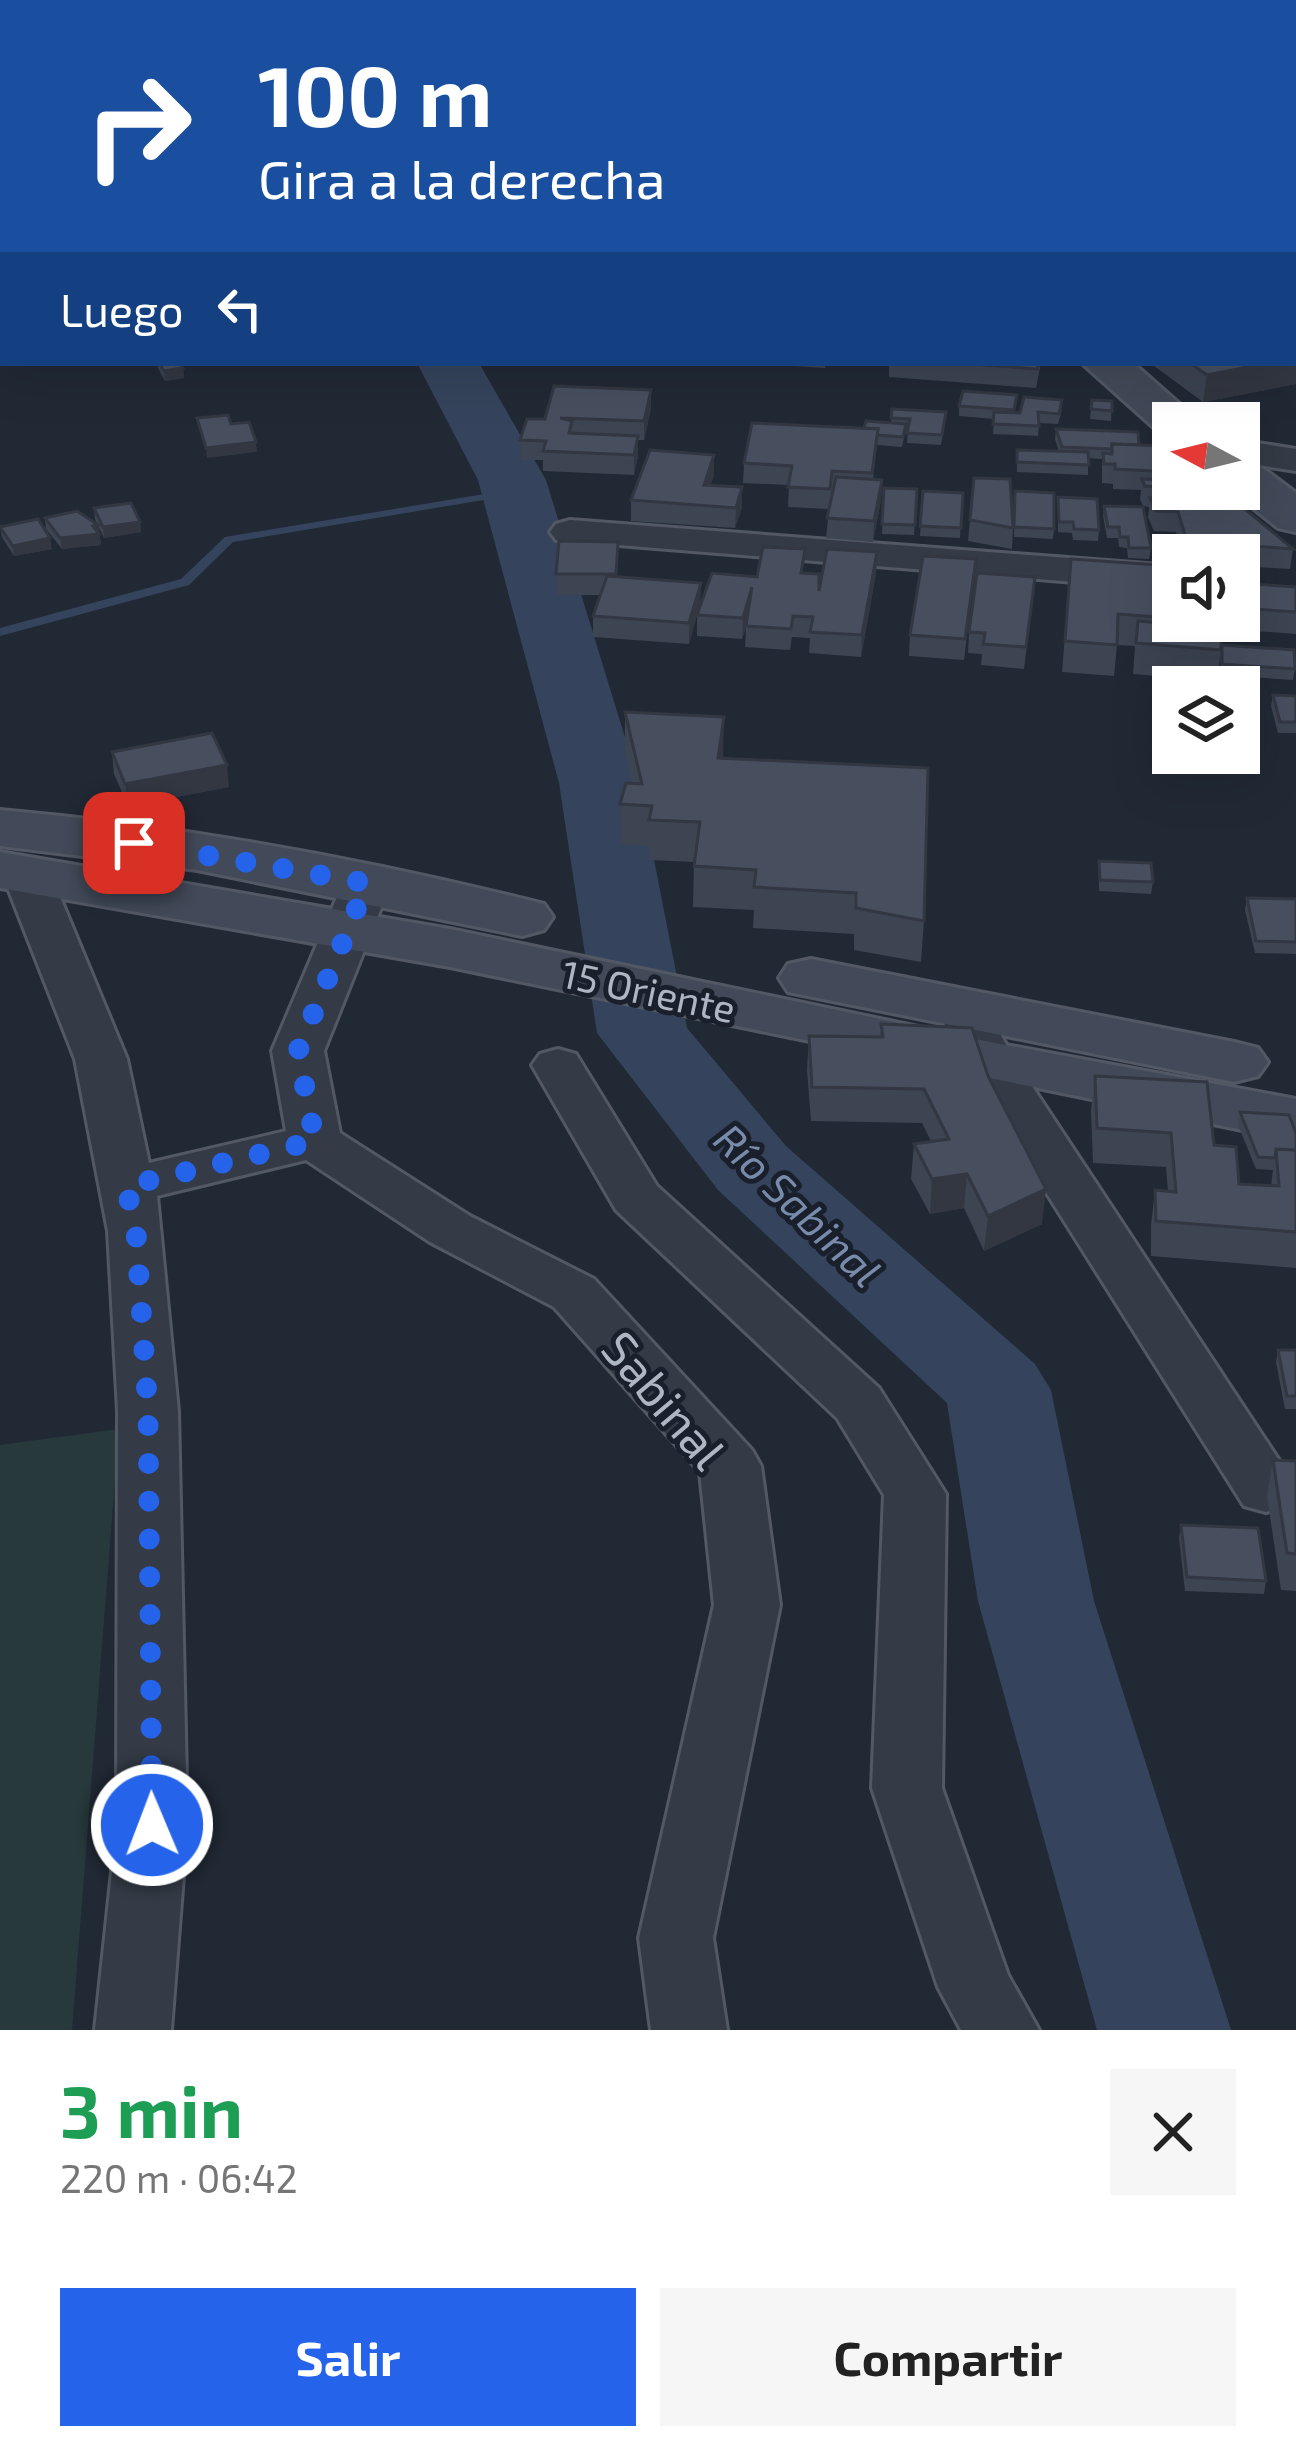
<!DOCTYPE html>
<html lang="es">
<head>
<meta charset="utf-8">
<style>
  :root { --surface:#fff; --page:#f6f6f6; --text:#222; --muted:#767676; --accent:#2563eb }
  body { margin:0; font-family:"Exo 2",sans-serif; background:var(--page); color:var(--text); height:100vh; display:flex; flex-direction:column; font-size:45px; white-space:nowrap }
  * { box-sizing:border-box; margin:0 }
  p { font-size:39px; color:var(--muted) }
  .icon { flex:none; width:66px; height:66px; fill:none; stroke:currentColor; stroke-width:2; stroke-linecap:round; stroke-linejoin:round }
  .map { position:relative; height:2030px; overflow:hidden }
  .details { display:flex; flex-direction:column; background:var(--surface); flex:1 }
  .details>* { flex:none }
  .top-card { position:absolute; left:0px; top:0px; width:1296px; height:366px; box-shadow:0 12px 48px #0002; background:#1a4fa0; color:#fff; overflow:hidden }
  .needle { width:78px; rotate:277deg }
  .buttons { position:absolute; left:1152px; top:402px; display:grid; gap:24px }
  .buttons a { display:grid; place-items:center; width:108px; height:108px; border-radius:0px; background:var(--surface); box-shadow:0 12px 48px #0002; font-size:60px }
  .pin { position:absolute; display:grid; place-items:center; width:102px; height:102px; color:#fff; margin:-51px; border-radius:24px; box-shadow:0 6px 18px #0006 }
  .me { position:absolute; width:132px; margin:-66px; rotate:359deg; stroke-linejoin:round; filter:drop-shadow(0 0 9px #0008) }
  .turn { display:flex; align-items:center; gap:42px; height:252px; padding:0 60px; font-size:54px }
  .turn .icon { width:156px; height:156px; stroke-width:2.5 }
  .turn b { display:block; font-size:84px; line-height:102px }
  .then { display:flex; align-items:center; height:114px; padding:0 60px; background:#0003; gap:24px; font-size:45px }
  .round { display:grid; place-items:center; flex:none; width:126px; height:126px; border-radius:0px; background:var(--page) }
  .summary { display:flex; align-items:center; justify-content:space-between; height:204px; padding:0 60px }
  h1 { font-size:72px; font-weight:700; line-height:90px; color:#1e9e55 }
  .primary-button { display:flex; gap:24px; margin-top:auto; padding:24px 60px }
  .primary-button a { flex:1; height:138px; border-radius:0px; background:var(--accent); color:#fff; font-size:48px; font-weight:700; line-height:138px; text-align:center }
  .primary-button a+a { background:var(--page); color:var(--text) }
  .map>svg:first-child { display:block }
  .green { fill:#27393b }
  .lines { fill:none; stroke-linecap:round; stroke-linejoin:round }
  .stream { fill:#35445c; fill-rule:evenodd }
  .river { fill:#35445c; fill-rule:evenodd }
  .street-casing { stroke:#525864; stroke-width:6 }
  .secondary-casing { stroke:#525864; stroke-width:6 }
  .street { fill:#343b46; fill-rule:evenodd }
  .secondary { fill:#424a59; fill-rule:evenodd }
  .wall { fill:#3d4452 }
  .shaded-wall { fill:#323742 }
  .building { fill:#474f5f; stroke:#323742; stroke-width:3 }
  .route { stroke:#2563eb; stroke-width:21; stroke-dasharray:0 37.8 }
  .labels { text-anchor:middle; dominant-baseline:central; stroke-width:10; stroke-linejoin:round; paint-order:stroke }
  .street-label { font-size:39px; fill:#aeb5c3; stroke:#1a202b }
  .water-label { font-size:42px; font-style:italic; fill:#788baa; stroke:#1a202b }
  .near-street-label { font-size:48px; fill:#aeb5c3; stroke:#1a202b }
</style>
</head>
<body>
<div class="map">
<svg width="1296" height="2030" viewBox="0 0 1296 2030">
  <rect width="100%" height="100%" fill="#212935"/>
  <!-- green -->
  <polygon class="green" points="119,1429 72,2030 0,2030 0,1445"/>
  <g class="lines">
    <!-- stream -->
    <polygon class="stream" points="515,489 521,492 519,494 233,542 189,585 0,636 0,628 181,579 225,537"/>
    <!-- river -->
    <polygon class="river" points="417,363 479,363 546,480 639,783 687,1028 786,1146 1035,1364 1051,1390 1094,1601 1231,2030 1097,2030 978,1601 947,1403 718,1190 597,1033 559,783 478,480"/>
    <!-- street casing -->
    <g class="street-casing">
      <g id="street">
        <rect x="0" y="69" width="3" height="16"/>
        <polygon points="1239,440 1296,449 1296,471 1239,462"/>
        <polygon points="570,520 1173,566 1173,590 556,540 550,532 556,524"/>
        <polygon points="26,859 43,863 50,873 127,1059 149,1163 286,1131 272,1051 343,883 350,873 367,869 384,873 391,883 324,1051 340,1133 470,1216 594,1279 752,1450 761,1466 780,1605 713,1938 727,2030 651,2030 639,1938 714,1605 700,1472 554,1307 430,1242 306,1160 157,1196 178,1411 187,1825 171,2030 95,2030 117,1825 118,1411 108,1231 75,1059 2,873 9,863"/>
        <polygon points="961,993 979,997 1016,1062 1288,1474 1296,1488 1288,1506 1266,1512 1244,1506 964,1062 936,1008 943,997"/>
        <polygon points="558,1049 576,1054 657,1186 879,1388 946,1494 942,1788 1008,1975 1039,2030 961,2030 938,1987 872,1788 884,1495 837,1418 616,1210 532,1065 540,1054"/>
      </g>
    </g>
    <!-- secondary casing -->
    <g class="secondary-casing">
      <g id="secondary">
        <polygon points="835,0 869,0 870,3 836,3"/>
        <polygon points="1082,363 1133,363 1201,423 1173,423 1173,436 1160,433"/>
        <polygon points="1239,458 1256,463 1296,493 1296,532 1278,528 1229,489 1239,489"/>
        <path d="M0,810c183,16 366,49 544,94l9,13 -9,13 -22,6 -325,-66 -197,-24z"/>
        <polygon points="0,852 450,929 990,1042 1296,1099 1296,1141 450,967 0,888"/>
        <polygon points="811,959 1234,1042 1258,1048 1268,1062 1258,1076 1234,1082 788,992 779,978 788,964"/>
      </g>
    </g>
    <!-- street -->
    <use href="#street" class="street"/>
    <!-- secondary -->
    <use href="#secondary" class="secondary"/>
  </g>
  <!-- wall -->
  <g class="wall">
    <polygon points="233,0 254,0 252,3 233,3"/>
    <polygon points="296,0 345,0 345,2 296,3"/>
    <polygon points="1296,286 1296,384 1203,402 1150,363 1293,363"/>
    <polygon points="157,363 180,363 183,368 184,378 165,381 158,368"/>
    <polygon points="731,363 773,363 773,366"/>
    <polygon points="779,363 826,363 825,368 779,365"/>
    <polygon points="889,363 1041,363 1036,388 889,377"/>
    <polygon points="1017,395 1014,413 1062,410 1058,424 1039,423 1038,436 993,434 994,419 959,416 959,406"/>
    <polygon points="1092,400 1112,401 1111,421 1090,419"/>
    <polygon points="651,409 644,440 638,440 638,456 634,475 543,471 543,460 521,460 520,440 545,419"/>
    <polygon points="892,409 945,422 941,445 907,443 908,429 906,429 902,447 877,445 873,479 882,480 881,500 873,542 826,538 829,509 788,507 789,485 743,483 744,463 864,428 891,423"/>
    <polygon points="1056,429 1139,445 1169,462 1173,462 1173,489 1293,549 1290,569 1239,566 1239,555 1183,555 1176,532 1154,531 1148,518 1149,507 1143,506 1140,499 1141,490 1113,489 1113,484 1102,483 1102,459 1088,458 1088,475 1017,472 1017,450 1059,451 1055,439"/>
    <polygon points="714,475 710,485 742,487 742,508 735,528 631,521 631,500"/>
    <polygon points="974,478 1013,528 1012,549 968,541"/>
    <polygon points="884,488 917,489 914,535 882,534"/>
    <polygon points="923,491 963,493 960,538 920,536"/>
    <polygon points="1015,491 1054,529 1053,539 1014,537"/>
    <polygon points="1058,497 1099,530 1098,541 1073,540 1072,533 1058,532"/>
    <polygon points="1104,506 1151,548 1149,559 1128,558 1127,548 1119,547 1118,538 1107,538 1103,516"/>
    <polygon points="94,508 140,522 141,532 104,538 95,519"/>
    <polygon points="45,518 98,525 101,545 62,549 46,529"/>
    <polygon points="0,527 52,549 14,556 2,537"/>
    <polygon points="618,542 617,577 701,583 700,604 689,644 593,637 593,616 600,595 557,595 556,574"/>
    <polygon points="877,552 876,573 861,657 809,653 810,638 792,637 790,650 745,647 746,628 742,639 697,636 697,615 757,577 804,573 819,591"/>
    <polygon points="976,559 964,660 909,656 910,635"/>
    <polygon points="1071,559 1221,649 1295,669 1293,680 1221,675 1220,657 1217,681 1133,674 1135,646 1117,645 1114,676 1062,672"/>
    <polygon points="1239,583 1296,587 1296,634 1228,629 1227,621 1239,621"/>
    <polygon points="1033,598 1024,669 981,665 982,654 968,653 969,632"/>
    <polygon points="1273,695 1296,696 1296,733 1278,733 1271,706"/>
    <polygon points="625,712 723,758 924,921 921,962 854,950 854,934 753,928 754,910 693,907 694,862 649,860 649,846 621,844 620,804 632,783 625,751"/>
    <polygon points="112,752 229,787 128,806 114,774"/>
    <polygon points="1099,861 1153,882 1151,894 1099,891"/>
    <polygon points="1247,898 1296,899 1296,954 1255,953 1245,910"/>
    <polygon points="881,1024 1042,1224 984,1251 964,1208 930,1214 911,1179 914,1144 931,1141 922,1123 811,1121 807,1070 809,1036 880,1037"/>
    <polygon points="1095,1076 1214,1145 1239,1184 1271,1186 1273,1170 1256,1169 1238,1125 1240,1112 1296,1133 1296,1268 1151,1256 1151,1225 1155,1190 1168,1191 1166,1167 1093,1163 1091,1110"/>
    <polygon points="1278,1350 1296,1350 1296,1409 1285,1409 1276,1362"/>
    <polygon points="1273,1460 1296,1461 1296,1591 1281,1590 1267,1496"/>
    <polygon points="1181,1525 1266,1581 1264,1594 1185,1591 1179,1538"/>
  </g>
  <!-- shaded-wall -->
  <g class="shaded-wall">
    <polygon points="1293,358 1296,358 1296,384 1203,402 1207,375 1268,363 1293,363"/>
    <polygon points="183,368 184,378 165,381 164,371"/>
    <polygon points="651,390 651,409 644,440 644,421"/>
    <polygon points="638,436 638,456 634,475 634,455"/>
    <polygon points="256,442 257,452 207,458 206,448"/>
    <polygon points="714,455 714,475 704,505 704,485"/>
    <polygon points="882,480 881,500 873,542 874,521"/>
    <polygon points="742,487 742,508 735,528 736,508"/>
    <polygon points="140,522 141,532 104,538 103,527"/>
    <polygon points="98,525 101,545 62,549 60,538"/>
    <polygon points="50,538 52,549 14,556 13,546"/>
    <polygon points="877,552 876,573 861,657 862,635"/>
    <polygon points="701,583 700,604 689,644 689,623"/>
    <polygon points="752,587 752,608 742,639 743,618"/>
    <polygon points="724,717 723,756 717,798 718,758"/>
    <polygon points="227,765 229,787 128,806 125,784"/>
    <polygon points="967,1174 964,1208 930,1214 932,1179"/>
    <polygon points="1046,1189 1042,1224 984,1251 988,1216"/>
  </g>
  <!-- building -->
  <g class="building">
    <polygon points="2,80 3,108 0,108 0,101"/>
    <polygon points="1296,286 1296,358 1293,358 1293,287"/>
    <polygon points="159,363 180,363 183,368 164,371"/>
    <polygon points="958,363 1039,363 1037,369"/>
    <polygon points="1190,363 1268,363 1207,375"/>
    <polygon points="554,386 651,390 644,421 560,418 572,421 569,433 638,436 634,455 543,451 546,441 520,440 527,419 545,419"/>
    <polygon points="963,391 1017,395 1014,410 959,406"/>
    <polygon points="1024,397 1062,400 1059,414 1038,412 1039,426 993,424 994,412 1020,413"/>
    <polygon points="1092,400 1112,401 1112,411 1091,409"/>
    <polygon points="892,409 946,412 942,435 907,433 910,419 891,418"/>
    <polygon points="228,415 231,424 249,422 256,442 206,448 197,418"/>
    <polygon points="866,421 906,424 903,437 877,435 878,429 864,428"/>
    <polygon points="752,423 878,429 872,473 832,471 830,489 788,487 792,466 744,463"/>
    <polygon points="1056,429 1138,432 1139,445 1112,444 1112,449 1062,447"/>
    <polygon points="1112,444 1167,446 1169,462 1173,462 1173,472 1115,469 1115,464 1104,464 1103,453 1112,454"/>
    <polygon points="650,450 714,455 704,485 742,487 736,508 631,500"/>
    <polygon points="1017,450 1088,452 1089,465 1017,462"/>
    <polygon points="836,477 882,480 874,521 827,518"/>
    <polygon points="974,478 1010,479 1013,528 970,520"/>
    <polygon points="1142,479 1173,480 1173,489 1221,489 1293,549 1187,541 1178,512 1156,511 1150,498 1168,499 1168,488 1145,486"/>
    <polygon points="884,488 917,489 915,525 882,524"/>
    <polygon points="923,491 963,493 961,528 920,526"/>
    <polygon points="1015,491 1054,493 1054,529 1014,527"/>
    <polygon points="1058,497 1097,499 1099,530 1074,529 1073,522 1059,522"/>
    <polygon points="131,503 140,522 103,527 94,508"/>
    <polygon points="1104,506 1143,507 1151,548 1129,548 1128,537 1120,537 1119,527 1108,527"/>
    <polygon points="77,511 98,525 93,526 99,534 60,538 45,518"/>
    <polygon points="38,519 50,538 13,546 0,527"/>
    <polygon points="559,541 618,542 616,574 556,574"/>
    <polygon points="763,547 805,549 801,573 819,574 819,591 827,549 877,552 862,635 810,632 813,617 793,616 791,629 746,626 752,587 743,618 697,615 712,573 757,577"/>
    <polygon points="923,556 976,559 965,639 910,635"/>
    <polygon points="1071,559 1173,566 1173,621 1221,621 1221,650 1136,643 1138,621 1170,624 1171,618 1118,614 1117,645 1065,641"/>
    <polygon points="977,573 1035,577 1026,647 983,644 985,633 969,632"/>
    <polygon points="607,576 701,583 689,623 593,616"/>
    <polygon points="1239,583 1296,587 1296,612 1239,608"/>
    <polygon points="1222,645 1294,650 1295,669 1222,664"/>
    <polygon points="1273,695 1296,696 1296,722 1280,722"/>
    <polygon points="625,712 724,717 718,758 928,768 924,921 856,908 856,893 754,887 756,870 694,866 700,822 649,820 652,806 620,804 626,783 642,784"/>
    <polygon points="212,733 227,765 125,784 112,752"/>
    <polygon points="1099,861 1151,863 1153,882 1100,880"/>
    <polygon points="1247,898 1296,899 1296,942 1256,941"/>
    <polygon points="881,1024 972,1028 988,1076 1046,1189 988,1216 967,1174 932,1179 914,1144 949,1139 924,1089 812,1087 809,1036 883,1037"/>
    <polygon points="1095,1076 1207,1082 1214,1145 1236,1147 1239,1184 1279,1186 1276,1149 1296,1150 1296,1232 1156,1221 1155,1190 1176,1192 1171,1133 1097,1128"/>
    <polygon points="1240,1112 1289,1115 1296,1133 1296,1150 1276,1149 1275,1158 1258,1157"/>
    <polygon points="1278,1350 1296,1350 1296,1396 1287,1396"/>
    <polygon points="1273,1460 1296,1461 1296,1554 1287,1553"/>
    <polygon points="1181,1525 1258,1528 1266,1581 1187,1577"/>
  </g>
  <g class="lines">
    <!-- route -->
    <polyline class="route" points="134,843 367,883 298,1051 315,1141 126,1186 136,1231 148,1411 152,1825"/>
  </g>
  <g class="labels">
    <!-- street labels -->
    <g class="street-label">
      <text transform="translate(649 990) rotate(12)">15 Oriente</text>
    </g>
    <!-- water labels -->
    <g class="water-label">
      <text transform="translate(799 1204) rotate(44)">Río Sabinal</text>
    </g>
    <!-- near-street labels -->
    <g class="near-street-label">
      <text transform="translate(665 1399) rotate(50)">Sabinal</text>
    </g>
  </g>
</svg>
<div class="buttons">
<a><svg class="needle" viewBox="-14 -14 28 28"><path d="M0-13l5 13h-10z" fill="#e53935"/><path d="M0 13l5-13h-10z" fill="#767676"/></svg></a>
<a><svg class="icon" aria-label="sound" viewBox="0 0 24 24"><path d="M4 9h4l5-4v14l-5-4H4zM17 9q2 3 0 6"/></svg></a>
<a><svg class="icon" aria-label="layers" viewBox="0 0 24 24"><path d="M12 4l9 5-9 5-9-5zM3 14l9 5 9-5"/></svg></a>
</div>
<div class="pin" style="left:134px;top:843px;background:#d93025"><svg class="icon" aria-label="arrive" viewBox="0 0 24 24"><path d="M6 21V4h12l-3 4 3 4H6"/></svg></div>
<svg class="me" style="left:152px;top:1825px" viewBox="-20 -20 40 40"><circle r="17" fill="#2563eb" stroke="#fff" stroke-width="3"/><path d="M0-11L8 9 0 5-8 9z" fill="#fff"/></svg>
<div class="top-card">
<div class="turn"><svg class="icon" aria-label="right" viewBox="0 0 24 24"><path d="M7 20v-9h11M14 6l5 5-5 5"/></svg><div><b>100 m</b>Gira a la derecha</div></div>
<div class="then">Luego<svg class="icon" aria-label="left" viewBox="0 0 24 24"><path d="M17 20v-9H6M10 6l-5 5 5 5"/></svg></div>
</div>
</div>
<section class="details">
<div class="summary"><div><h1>3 min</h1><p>220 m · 06:42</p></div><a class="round"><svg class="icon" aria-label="close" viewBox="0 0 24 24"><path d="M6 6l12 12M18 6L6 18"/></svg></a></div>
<div class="primary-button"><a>Salir</a><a>Compartir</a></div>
</section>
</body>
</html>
